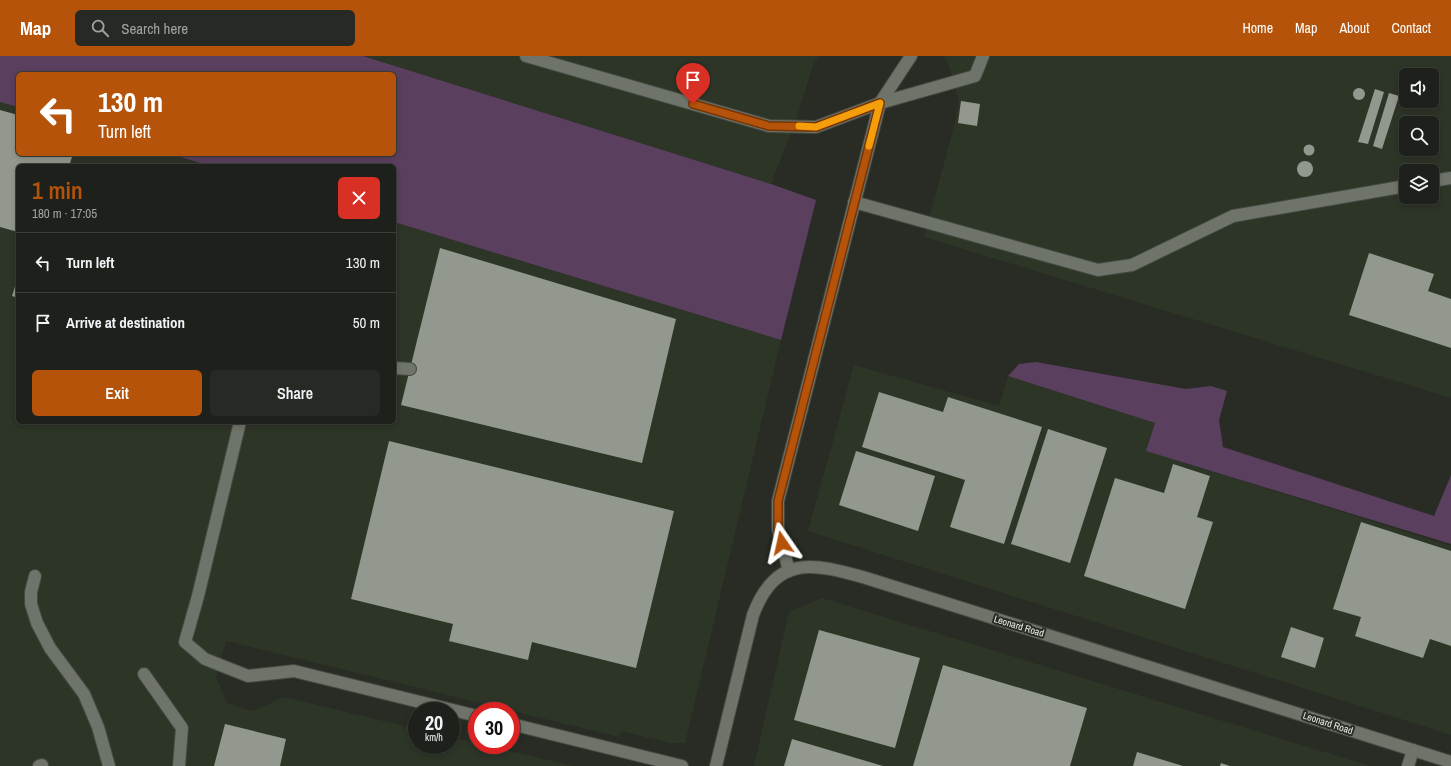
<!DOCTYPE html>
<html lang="en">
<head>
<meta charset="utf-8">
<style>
  :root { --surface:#1e211b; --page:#262924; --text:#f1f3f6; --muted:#a1a3a3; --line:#3c3e3a; --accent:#b45309 }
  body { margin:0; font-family:"Archivo Narrow",sans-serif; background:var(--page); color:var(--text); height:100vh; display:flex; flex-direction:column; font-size:15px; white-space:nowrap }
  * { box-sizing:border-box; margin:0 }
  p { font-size:13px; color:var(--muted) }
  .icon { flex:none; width:22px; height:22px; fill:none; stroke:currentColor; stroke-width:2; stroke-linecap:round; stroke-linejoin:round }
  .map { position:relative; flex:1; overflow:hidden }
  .side { position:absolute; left:16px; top:108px; width:380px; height:260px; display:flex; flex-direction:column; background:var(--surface); border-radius:6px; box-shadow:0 2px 6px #0003,0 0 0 1px var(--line) }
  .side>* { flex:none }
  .top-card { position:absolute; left:16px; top:16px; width:380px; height:84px; border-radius:6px; box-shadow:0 2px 6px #0003,0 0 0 1px var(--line); background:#b45309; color:#fff; overflow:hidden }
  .buttons { position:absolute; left:1399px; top:12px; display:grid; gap:8px }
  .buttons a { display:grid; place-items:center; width:40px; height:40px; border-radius:6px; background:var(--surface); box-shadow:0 2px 6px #0003,0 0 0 1px var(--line); font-size:20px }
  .speed { position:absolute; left:408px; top:646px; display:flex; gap:8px; font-size:20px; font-weight:700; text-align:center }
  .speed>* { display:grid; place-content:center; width:52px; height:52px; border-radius:50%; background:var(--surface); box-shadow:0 2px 6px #0003,0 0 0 1px var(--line); line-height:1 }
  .speed small { font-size:10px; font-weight:400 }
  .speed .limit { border:6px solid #d22; background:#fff; color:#111 }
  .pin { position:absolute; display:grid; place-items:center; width:34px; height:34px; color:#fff; margin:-41px -17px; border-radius:50% 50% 50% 0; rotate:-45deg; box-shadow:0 0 4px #0007 }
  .pin .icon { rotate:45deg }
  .me { position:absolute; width:44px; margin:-22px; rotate:349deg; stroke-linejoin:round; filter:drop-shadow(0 0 3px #0008) }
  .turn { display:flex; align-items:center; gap:14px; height:84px; padding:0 16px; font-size:18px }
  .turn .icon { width:52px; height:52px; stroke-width:2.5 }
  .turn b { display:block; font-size:28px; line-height:34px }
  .round { display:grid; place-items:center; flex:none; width:42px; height:42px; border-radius:6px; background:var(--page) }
  .head { display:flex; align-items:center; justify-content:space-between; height:68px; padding:0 16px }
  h1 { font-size:24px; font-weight:600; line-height:30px; color:var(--accent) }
  .cta { display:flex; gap:8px; margin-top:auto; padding:8px 16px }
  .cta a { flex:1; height:46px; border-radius:6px; background:var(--accent); color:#fff; font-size:16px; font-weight:600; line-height:46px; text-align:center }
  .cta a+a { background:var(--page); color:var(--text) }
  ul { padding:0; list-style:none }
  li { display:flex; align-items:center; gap:12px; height:60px; padding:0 16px; border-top:1px solid var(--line) }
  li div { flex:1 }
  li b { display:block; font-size:15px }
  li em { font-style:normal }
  header { display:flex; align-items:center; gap:24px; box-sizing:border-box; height:56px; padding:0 20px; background:var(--accent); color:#fff }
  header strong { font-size:19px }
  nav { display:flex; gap:22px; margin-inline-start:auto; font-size:14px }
  .search { width:280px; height:36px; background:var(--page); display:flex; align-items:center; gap:10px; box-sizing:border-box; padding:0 14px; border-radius:6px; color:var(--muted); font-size:15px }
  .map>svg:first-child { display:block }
  .built { fill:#2d3527; fill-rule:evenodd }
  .green { fill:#5a3f5e }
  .building { fill:#92988e }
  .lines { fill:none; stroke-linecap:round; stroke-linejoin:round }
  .minor-casing { stroke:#444942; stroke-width:14 }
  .minor { stroke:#6e746a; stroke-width:12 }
  .route-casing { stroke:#753606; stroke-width:10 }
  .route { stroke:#b45309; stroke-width:7 }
  .slow { stroke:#f59e0b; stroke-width:7 }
  .labels { text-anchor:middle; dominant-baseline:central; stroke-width:4; stroke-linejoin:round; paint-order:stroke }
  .street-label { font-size:10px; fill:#eaede8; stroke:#282c24 }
</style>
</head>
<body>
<header>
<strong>Map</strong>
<div class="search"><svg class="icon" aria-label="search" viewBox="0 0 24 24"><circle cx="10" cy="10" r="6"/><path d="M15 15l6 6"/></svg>Search here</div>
<nav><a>Home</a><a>Map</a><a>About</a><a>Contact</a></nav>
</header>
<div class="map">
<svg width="1451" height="710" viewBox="0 0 1451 710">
  <rect width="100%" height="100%" fill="#282c24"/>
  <!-- built -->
  <g class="built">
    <polygon points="363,0 820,0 813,9 795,67 771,128"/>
    <path d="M944,0h507v342l-527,-161 30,-111 5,-25 -10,-35zM1406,19h26v26h-26zM1406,67h26v26h-26zM1406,115h26v26h-26z"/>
    <polygon points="0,46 18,51 18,98 171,98 210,110 18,110 18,366 394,366 394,166 781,284 685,687 670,687 621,675 619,681 226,585 216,621 227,647 252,655 284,641 417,673 417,689 451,689 451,681 477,687 477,689 485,689 573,710 0,710"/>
    <polygon points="854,309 999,350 1008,320 1155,367 1147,395 1451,490 1451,679 808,475"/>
    <polygon points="822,542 1370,710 754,710 789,556"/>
  </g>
  <!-- green -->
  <g class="green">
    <polygon points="0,0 363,0 771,128 816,144 781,284 394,166 394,110 210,110 171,98 394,98 394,18 18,18 18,51 0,46"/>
    <polygon points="1036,306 1186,333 1211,330 1227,335 1219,364 1223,391 1434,460 1451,419 1451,488 1146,395 1155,367 1008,320 1019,308"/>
  </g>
  <!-- building -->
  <g class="building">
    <circle cx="1359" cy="38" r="6"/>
    <polygon points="1375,33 1384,36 1368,88 1358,86"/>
    <polygon points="1389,37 1399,40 1382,93 1373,90"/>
    <polygon points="961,45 980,48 977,70 958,67"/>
    <polygon points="0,54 18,59 18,98 73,98 69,110 18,110 18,176 0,171"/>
    <circle cx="1309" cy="94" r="5.5"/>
    <circle cx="1305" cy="113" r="8"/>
    <polygon points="440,192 676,263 642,407 401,349"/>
    <polygon points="1369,197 1434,218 1428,235 1451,243 1451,292 1349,259"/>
    <polygon points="18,221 18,242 12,240"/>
    <polygon points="879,336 943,356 948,341 1042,371 1004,488 950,471 965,424 862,391"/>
    <polygon points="1048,373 1107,392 1070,507 1011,488"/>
    <polygon points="389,385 674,455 636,612 532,586 528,604 449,585 453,568 351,543"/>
    <polygon points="856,395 935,420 918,475 839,449"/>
    <polygon points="1173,408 1210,420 1197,461 1213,466 1185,553 1084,520 1115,422 1164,437"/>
    <polygon points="1361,466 1451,495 1451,590 1430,583 1423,602 1355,580 1361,561 1333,553"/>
    <polygon points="1291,571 1324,582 1315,612 1281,601"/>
    <polygon points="819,574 920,602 895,692 794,664"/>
    <polygon points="943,609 1087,652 1070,710 913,710"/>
    <polygon points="225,668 286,683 280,710 214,710"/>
    <polygon points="792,683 883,710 784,710"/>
    <polygon points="1137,696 1183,710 1133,710"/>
    <polygon points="1221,707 1230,710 1220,710"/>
  </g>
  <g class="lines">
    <!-- minor casing -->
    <g class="minor-casing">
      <g id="minor">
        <polyline points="526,0 769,70 816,71 880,47 975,20 983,0"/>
        <polyline points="1432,125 1451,122"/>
        <polyline points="854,146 1098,214 1132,209 1233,160 1406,130"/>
        <polyline points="394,312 410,313"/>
        <polyline points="240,366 198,540 185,586 205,603 248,620 294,615 477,660"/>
        <polyline points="789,515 778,473 778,445 880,47 911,0"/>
        <polyline points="35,520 31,536 31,548 37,567 50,592 84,638 98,671 109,710"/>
        <polyline points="144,618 182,672 179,710"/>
        <polyline points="511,668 682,710"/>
        <polyline points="39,710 42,709"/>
        <path d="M716,710l37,-151c23,-61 60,-52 113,-37l585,184"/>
        <polyline points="1408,710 1413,694"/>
      </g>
    </g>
    <!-- minor -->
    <use href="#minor" class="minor"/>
  </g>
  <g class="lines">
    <!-- route casing -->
    <g class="route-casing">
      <polyline id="route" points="693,48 769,70 816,71 880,47 778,445 778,473 782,487"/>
    </g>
    <!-- route -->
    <use href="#route" class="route"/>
    <!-- slow -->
    <polyline class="slow" points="799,70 816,71 880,47 869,90"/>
  </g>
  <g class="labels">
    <!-- street labels -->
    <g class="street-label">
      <text transform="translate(1019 570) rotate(17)">Leonard Road</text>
      <text transform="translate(1328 667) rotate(18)">Leonard Road</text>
    </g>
  </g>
</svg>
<div class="buttons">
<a><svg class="icon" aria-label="sound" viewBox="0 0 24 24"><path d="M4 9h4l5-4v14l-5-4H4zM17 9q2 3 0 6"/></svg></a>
<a><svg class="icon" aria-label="search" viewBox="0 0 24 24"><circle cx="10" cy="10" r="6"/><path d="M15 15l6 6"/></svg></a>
<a><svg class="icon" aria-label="layers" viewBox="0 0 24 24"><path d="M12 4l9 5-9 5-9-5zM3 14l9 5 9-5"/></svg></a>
</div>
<div class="speed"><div>20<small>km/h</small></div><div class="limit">30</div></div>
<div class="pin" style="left:693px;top:48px;background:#d93025"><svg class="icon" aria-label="arrive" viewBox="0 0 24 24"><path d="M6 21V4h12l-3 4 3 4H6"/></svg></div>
<svg class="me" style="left:782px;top:487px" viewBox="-20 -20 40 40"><path d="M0-17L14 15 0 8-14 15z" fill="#b45309" stroke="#fff" stroke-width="4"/></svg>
<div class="top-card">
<div class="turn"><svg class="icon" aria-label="left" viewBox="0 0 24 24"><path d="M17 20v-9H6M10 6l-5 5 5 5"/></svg><div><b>130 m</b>Turn left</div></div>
</div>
<section class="side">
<div class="head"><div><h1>1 min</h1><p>180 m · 17:05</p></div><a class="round" style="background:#d93025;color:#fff"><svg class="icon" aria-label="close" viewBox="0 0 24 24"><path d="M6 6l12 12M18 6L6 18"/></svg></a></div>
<ul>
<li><svg class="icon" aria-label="left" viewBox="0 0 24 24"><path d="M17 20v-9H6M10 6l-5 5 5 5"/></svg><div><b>Turn left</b></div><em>130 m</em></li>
<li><svg class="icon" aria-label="arrive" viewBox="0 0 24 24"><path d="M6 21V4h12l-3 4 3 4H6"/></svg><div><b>Arrive at destination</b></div><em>50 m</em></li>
</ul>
<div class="cta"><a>Exit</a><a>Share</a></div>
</section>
</div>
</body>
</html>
